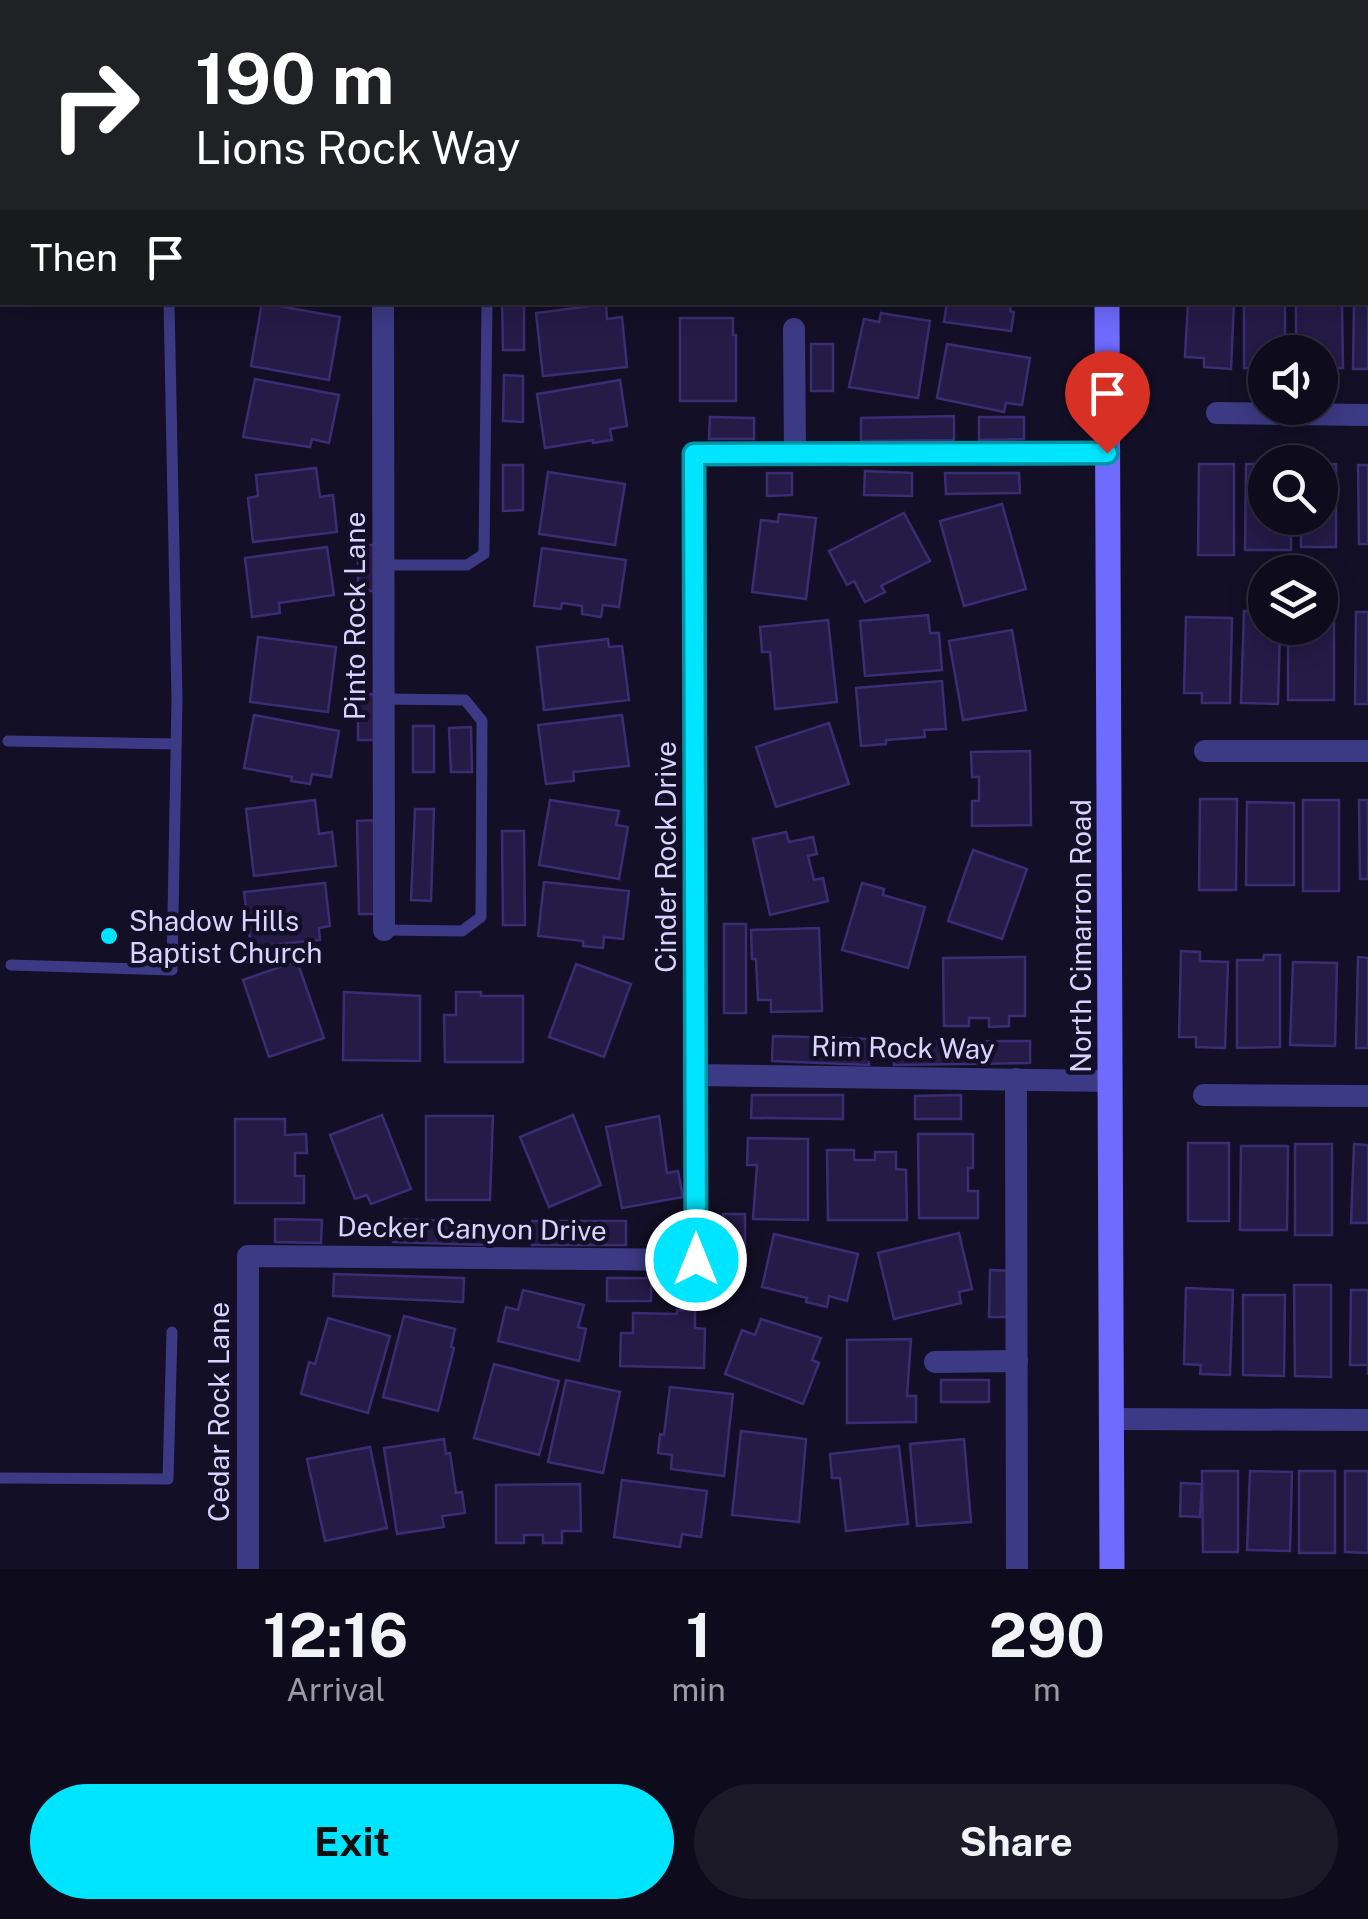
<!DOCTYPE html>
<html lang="en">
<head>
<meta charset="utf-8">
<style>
  :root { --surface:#0e0b1c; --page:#1c1929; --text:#f1f3f6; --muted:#9b9ba3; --line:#2e2b3b; --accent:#00e5ff }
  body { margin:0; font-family:"Public Sans",sans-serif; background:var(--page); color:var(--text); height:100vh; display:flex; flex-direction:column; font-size:38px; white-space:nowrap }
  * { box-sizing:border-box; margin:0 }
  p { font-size:32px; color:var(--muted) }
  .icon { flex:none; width:55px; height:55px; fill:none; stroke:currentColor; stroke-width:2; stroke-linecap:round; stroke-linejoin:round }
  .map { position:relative; height:1569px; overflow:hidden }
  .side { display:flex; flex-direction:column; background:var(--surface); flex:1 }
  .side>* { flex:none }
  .hud { position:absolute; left:0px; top:0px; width:1370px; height:305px; box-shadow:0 5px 25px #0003,0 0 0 2px var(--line); background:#202124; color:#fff; overflow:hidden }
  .fabs { position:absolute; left:1248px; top:335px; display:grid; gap:20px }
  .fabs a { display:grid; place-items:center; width:90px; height:90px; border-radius:50%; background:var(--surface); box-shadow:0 5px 25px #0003,0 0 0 2px var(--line); font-size:50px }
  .pin { position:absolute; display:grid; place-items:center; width:85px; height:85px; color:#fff; margin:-102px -42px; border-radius:50% 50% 50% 0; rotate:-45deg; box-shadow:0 0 10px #0007 }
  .pin .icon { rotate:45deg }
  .me { position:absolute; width:110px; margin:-55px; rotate:0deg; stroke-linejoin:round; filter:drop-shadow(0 0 8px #0008) }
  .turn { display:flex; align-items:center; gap:35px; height:210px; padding:0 30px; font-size:45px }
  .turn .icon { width:130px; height:130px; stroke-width:2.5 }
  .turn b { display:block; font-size:70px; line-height:85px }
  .then { display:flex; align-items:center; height:95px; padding:0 30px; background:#0003; gap:20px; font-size:38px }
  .eta { display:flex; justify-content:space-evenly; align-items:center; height:170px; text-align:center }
  .eta b { font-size:60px; font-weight:700; line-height:70px }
  .primary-button { display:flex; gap:20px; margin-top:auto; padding:20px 30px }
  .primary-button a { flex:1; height:115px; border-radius:60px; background:var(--accent); color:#111; font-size:40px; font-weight:700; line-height:115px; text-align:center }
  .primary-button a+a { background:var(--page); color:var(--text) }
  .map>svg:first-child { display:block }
  .building { fill:#241b47; stroke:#3b2d73; stroke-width:2.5 }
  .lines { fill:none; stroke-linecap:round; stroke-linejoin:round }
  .lane { stroke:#3d3a85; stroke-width:11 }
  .street { stroke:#3d3a85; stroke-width:22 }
  .secondary { stroke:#6f6bff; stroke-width:25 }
  .route-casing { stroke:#0095a6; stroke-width:25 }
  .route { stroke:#00e5ff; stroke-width:18 }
  .poi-dot { fill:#00e5ff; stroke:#130f26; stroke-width:4 }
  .labels { text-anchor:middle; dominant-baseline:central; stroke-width:9; stroke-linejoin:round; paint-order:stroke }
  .street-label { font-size:28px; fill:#d9d4ff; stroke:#130f26 }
  .poi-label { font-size:28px; fill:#d9d4ff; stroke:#130f26; text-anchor:start }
</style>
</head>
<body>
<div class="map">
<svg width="1368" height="1569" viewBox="0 0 1368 1569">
  <rect width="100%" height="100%" fill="#130f26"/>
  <!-- building -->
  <g class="building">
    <polygon points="945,0 1028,0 1028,1 945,2"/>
    <rect x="1176" y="0" width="100" height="2"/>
    <polygon points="0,114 2,114 0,180"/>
    <polygon points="1368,278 1368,369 1353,369 1354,302 1368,302"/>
    <polygon points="947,302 1011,302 1010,311 1014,312 1011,331 944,322"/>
    <polygon points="1188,302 1234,302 1231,369 1204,367 1204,358 1185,357"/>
    <polygon points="1244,302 1285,302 1285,352 1265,352 1265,368 1244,368"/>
    <polygon points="1296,302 1342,302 1343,368 1320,368 1320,352 1296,352"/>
    <polygon points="262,303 340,317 329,380 251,366"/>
    <polygon points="502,303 524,303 524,350 503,350"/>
    <polygon points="606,304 607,319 622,317 627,367 543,376 536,313"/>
    <polygon points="881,313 930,321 918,398 849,387 864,319 879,322"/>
    <polygon points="680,318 733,318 733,335 736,335 736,401 680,401"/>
    <rect x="811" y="344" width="22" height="47"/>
    <polygon points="947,344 1030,358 1022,405 1006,403 1004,412 937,398"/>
    <polygon points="504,375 523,376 523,422 503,421"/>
    <polygon points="255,379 339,395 329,443 312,439 310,447 243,437"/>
    <polygon points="620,380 627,426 610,429 612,440 593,443 593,440 545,448 537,394"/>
    <polygon points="954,416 954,440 861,441 861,418"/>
    <polygon points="710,417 754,418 754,439 709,439"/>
    <polygon points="979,417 1024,417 1024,439 979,440"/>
    <polygon points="1199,464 1234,464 1234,555 1198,555"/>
    <polygon points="1246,464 1265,464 1265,518 1291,518 1291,550 1245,550"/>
    <polygon points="1336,464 1336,547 1301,547 1301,518 1320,518 1320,465"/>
    <polygon points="503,465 523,465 523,510 503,511"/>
    <polygon points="1358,465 1368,465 1368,544 1359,544"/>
    <polygon points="316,468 320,497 333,495 337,532 253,542 248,498 258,496 256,475"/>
    <polygon points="865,471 912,473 912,496 864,495"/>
    <polygon points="548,472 625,484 615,545 539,534"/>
    <polygon points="767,473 792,473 792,495 767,496"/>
    <polygon points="945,473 1019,473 1020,493 946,494"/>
    <polygon points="1002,504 1026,589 964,606 940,521"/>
    <polygon points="904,513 930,561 881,586 885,592 865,602 854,581 847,585 829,551"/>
    <polygon points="779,514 816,518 806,599 752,592 761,520 778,522"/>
    <rect x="358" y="545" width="22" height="46"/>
    <polygon points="327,547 334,595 279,603 280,613 252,617 245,558"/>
    <polygon points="542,548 626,560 619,607 603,605 601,617 582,614 582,606 562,603 561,609 534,606"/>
    <polygon points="1244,611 1265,612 1265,628 1280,628 1278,704 1241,703"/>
    <polygon points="1356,612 1368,612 1368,704 1355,704"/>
    <polygon points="928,615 930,633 939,633 942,670 865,676 860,621"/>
    <polygon points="1186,617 1232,618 1230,703 1202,703 1202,693 1184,693"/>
    <polygon points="1320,618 1334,618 1334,700 1288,700 1288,628 1320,628"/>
    <polygon points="828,620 837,702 775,709 770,652 762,652 760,627"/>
    <polygon points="1012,630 1026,710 963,720 949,641"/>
    <polygon points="258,637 336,647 328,712 250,702"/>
    <polygon points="608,639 609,647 622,646 629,700 544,710 537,647"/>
    <polygon points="942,681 946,729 924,730 925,737 886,740 886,744 861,746 856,688"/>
    <polygon points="358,694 380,694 381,740 358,740"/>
    <polygon points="254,715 339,731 331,777 312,774 310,784 291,781 292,777 244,768"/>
    <polygon points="622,715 629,766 573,772 574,781 546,784 538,725"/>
    <polygon points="829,723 849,784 776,807 756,747"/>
    <rect x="413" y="726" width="21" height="46"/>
    <polygon points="471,727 472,772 451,772 449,728"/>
    <polygon points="1030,751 1031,825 972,826 972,801 979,801 979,777 972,777 971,752"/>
    <polygon points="1200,799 1237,799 1236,890 1199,890"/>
    <polygon points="315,800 319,834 332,832 336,866 254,876 246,809"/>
    <polygon points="550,800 619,811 616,825 628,827 619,879 539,865"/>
    <rect x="1303" y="800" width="36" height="91"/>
    <polygon points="1359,800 1368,800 1368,879 1360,879"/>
    <polygon points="1247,802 1294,803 1294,885 1246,885"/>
    <polygon points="415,809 434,809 431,901 411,900"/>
    <polygon points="380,820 381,914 359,914 357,821"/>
    <polygon points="502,831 524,831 525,925 503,925"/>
    <polygon points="786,832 789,842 813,837 817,854 808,856 814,880 823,878 828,901 770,915 753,839"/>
    <polygon points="973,850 1027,869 1002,939 948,921"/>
    <polygon points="544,882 629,891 623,939 604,937 603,948 583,946 583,941 538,936"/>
    <polygon points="325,883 330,926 319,928 320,940 251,947 244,892"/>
    <polygon points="862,883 884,889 883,895 925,907 908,968 842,950"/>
    <rect x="724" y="924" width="22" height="89"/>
    <polygon points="819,928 822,1011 771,1012 771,1000 758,1000 756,959 752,959 751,930"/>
    <polygon points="1181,951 1200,952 1200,961 1228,962 1225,1048 1196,1047 1196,1037 1179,1037"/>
    <polygon points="1264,955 1280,955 1280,1047 1237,1048 1237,960 1263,960"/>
    <polygon points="1025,957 1025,1016 1009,1016 1009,1026 989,1027 989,1018 969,1018 969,1026 944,1026 943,958"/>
    <polygon points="1358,957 1368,958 1368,1048 1356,1048"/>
    <polygon points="297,961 324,1038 269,1057 243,980"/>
    <polygon points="1293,962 1337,963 1335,1046 1290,1045"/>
    <polygon points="576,964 631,984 604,1057 549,1037"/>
    <polygon points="344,992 420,996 420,1061 343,1060"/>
    <polygon points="456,992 481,992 481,996 523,996 523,1062 445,1062 444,1015 456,1015"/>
    <polygon points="773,1036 870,1039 869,1065 772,1061"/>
    <polygon points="1030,1041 1030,1063 894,1065 893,1042"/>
    <polygon points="752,1095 843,1095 843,1119 751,1118"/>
    <polygon points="961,1095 961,1119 915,1119 915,1096"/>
    <polygon points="382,1115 411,1189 371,1204 367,1195 355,1199 330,1135"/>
    <polygon points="573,1115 601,1185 549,1207 520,1137"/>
    <polygon points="426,1116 493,1116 490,1200 426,1200"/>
    <polygon points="659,1116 667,1173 678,1171 683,1197 622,1208 606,1127"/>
    <polygon points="235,1119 285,1119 285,1135 306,1134 307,1153 295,1153 295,1176 304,1176 304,1203 235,1203"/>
    <polygon points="918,1134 973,1134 973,1168 968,1168 968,1191 978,1191 978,1218 919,1218"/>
    <polygon points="748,1138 808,1139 808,1220 753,1219 757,1165 747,1165"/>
    <rect x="1188" y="1143" width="41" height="78"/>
    <rect x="1295" y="1144" width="37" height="91"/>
    <polygon points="1354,1144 1368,1145 1368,1223 1351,1223"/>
    <polygon points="1241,1146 1288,1146 1287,1230 1240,1230"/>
    <polygon points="827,1150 854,1150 854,1160 875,1160 875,1152 896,1152 896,1169 906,1170 907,1220 828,1220"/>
    <rect x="723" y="1214" width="22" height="47"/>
    <polygon points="275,1219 322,1220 321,1243 275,1242"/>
    <polygon points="394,1219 486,1222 485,1245 393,1242"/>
    <rect x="532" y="1221" width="94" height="24"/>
    <polygon points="959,1233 972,1289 959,1292 961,1303 894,1319 878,1253"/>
    <polygon points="774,1234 858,1254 847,1301 829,1296 827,1307 806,1302 807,1298 762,1287"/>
    <polygon points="990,1270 1012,1271 1011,1317 989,1317"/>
    <polygon points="334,1274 464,1278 463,1302 333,1296"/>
    <polygon points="675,1277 717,1278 717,1302 674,1301"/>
    <rect x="607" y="1278" width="44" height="23"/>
    <polygon points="1294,1285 1331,1285 1331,1377 1295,1376"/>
    <polygon points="1186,1288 1233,1290 1230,1375 1200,1374 1201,1365 1184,1364"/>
    <polygon points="523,1290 584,1305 578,1327 586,1329 579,1361 498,1341 506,1307 518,1310"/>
    <polygon points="1351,1290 1368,1290 1368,1375 1368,1365 1350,1365"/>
    <polygon points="1243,1295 1285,1295 1284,1376 1243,1375"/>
    <polygon points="677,1310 695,1310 695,1328 705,1329 704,1368 620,1366 621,1333 633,1333 633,1313 677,1314"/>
    <polygon points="404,1316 455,1329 451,1347 454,1348 438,1411 383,1397"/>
    <polygon points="328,1318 390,1336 368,1413 301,1394 309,1362 315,1364"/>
    <polygon points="761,1319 821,1338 812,1360 819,1363 803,1404 725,1374 742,1330 755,1335"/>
    <polygon points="911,1339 907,1396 916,1396 916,1422 847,1423 847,1340"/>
    <polygon points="494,1364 559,1381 539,1455 474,1438"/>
    <polygon points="566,1380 620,1392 603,1473 548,1462"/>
    <rect x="941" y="1380" width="48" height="22"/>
    <polygon points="670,1387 733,1394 724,1476 671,1469 672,1455 658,1453 660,1434 664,1435"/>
    <polygon points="741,1431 806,1439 799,1522 732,1515"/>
    <polygon points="444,1439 446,1454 450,1453 456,1493 462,1492 465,1513 442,1516 444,1527 397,1534 384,1448"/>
    <polygon points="964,1439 971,1522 917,1526 910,1444"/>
    <polygon points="899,1446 908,1524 846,1531 840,1478 832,1478 830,1454"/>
    <polygon points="370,1447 387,1528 325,1541 307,1459"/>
    <polygon points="1202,1471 1238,1471 1238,1552 1203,1552"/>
    <polygon points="1250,1471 1292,1472 1290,1551 1247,1550"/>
    <rect x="1299" y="1471" width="36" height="82"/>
    <polygon points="1345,1471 1368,1471 1368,1553 1345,1552"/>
    <polygon points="622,1480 707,1491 701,1537 682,1534 680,1547 614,1537"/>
    <polygon points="1181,1483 1202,1484 1200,1517 1180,1516"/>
    <polygon points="580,1484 581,1531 562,1531 562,1543 543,1543 543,1535 524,1535 524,1543 496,1543 496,1485"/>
  </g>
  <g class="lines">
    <!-- lane -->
    <g class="lane">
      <polyline points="0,254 2,254"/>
      <polyline points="383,565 467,565 484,554 487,302"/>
      <polyline points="384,699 465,700 482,721 481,917 462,931 384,930"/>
      <polyline points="8,741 176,744"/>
      <polyline points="11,965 172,970 177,699 169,302"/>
      <polyline points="0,1478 168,1479 172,1332"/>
    </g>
    <!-- street -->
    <g class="street">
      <polyline points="465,2 466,0"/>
      <polyline points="1304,2 1304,0"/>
      <polyline points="383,302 384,930"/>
      <polyline points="794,329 795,455"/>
      <polyline points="1217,413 1368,415"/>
      <polyline points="1205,751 1368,751"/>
      <polyline points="695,1075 1110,1081"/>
      <polyline points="1016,1079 1017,1569"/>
      <polyline points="1204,1095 1368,1096"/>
      <polyline points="935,1362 1017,1361"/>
      <polyline points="1111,1419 1368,1420"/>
      <polyline points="248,1569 248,1256 695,1260 694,454 1107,453"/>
    </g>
    <!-- secondary -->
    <g class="secondary">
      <polyline points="1106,0 1106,2"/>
      <polyline points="1107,302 1112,1569"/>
    </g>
  </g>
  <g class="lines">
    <!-- route casing -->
    <g class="route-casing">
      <polyline id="route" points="696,1260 694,454 1107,453"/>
    </g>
    <!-- route -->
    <use href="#route" class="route"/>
  </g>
  <!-- markers -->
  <circle class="poi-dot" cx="109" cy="936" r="10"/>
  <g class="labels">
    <!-- street labels -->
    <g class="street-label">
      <text transform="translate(354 616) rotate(-90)">Pinto Rock Lane</text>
      <text transform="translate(665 857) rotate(-90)">Cinder Rock Drive</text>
      <text transform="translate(1080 936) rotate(-90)">North Cimarron Road</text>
      <text transform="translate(903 1047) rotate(1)">Rim Rock Way</text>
      <text transform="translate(472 1228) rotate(1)">Decker Canyon Drive</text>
      <text transform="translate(218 1412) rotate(-90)">Cedar Rock Lane</text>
    </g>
    <!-- poi labels -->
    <g class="poi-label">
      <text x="129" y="920">Shadow Hills<tspan x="129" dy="32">Baptist Church</tspan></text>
    </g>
  </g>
</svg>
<div class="fabs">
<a><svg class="icon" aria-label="sound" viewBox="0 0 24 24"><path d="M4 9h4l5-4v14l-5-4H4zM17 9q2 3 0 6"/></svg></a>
<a><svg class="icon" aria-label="search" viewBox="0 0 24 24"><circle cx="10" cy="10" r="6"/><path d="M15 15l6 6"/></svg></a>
<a><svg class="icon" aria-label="layers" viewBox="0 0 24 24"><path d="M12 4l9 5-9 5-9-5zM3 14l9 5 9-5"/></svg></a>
</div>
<div class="pin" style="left:1107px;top:453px;background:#d93025"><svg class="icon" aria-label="arrive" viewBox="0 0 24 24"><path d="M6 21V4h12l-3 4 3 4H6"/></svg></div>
<svg class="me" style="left:696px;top:1260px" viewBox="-20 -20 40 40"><circle r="17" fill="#00e5ff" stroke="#fff" stroke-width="3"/><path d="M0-11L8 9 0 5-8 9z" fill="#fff"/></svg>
<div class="hud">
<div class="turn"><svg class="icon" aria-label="right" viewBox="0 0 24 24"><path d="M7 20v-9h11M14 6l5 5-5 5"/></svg><div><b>190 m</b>Lions Rock Way</div></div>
<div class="then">Then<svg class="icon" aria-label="arrive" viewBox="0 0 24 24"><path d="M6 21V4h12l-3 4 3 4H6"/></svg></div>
</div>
</div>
<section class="side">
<div class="eta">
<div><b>12:16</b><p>Arrival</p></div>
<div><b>1</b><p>min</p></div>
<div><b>290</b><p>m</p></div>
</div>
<div class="primary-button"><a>Exit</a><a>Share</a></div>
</section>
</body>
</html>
